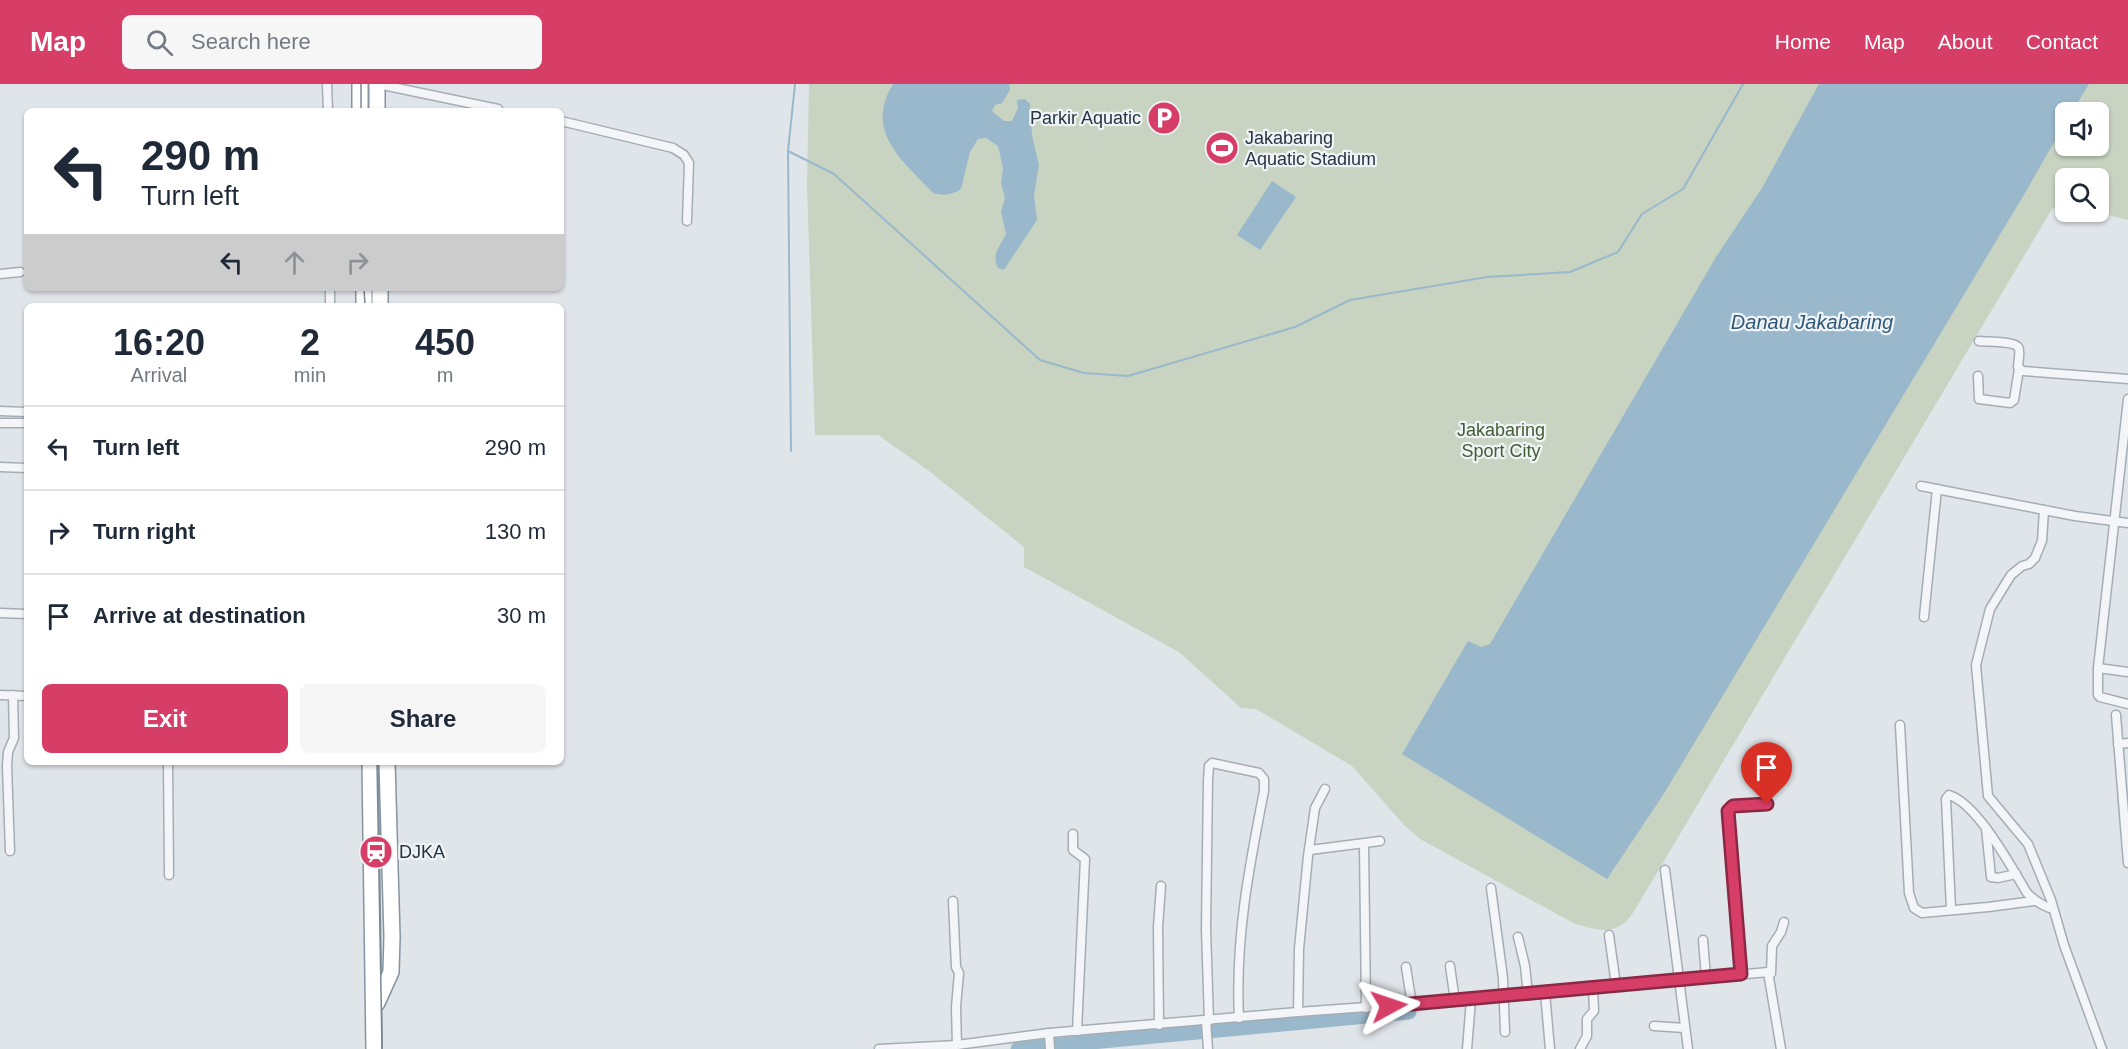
<!DOCTYPE html>
<html lang="en">
<head>
<meta charset="utf-8">
<style>
  :root { --surface:#fff; --page:#f6f6f7; --text:#1f2937; --muted:#747a83; --line:#e0e1e3; --accent:#d63e68 }
  body { margin:0; font-family:Arial,sans-serif; background:var(--page); color:var(--text); height:100vh; display:flex; flex-direction:column; font-size:22px; white-space:nowrap }
  * { box-sizing:border-box; margin:0 }
  p { font-size:20px; color:var(--muted) }
  .icon { flex:none; width:33px; height:33px; fill:none; stroke:currentColor; stroke-width:2; stroke-linecap:round; stroke-linejoin:round }
  .map { position:relative; flex:1; overflow:hidden }
  .details { position:absolute; left:24px; top:219px; width:540px; height:462px; display:flex; flex-direction:column; background:var(--surface); border-radius:9px; box-shadow:0 2px 4px #0004 }
  .details>* { flex:none }
  .hud { position:absolute; left:24px; top:24px; width:540px; height:183px; border-radius:9px; box-shadow:0 2px 4px #0004; background:#fff; color:var(--text); overflow:hidden }
  .fabs { position:absolute; left:2055px; top:18px; display:grid; gap:12px }
  .fabs a { display:grid; place-items:center; width:54px; height:54px; border-radius:9px; background:var(--surface); box-shadow:0 2px 4px #0004; font-size:30px }
  .pin { position:absolute; display:grid; place-items:center; width:51px; height:51px; color:#fff; margin:-62px -26px; border-radius:50% 50% 50% 0; rotate:-45deg; box-shadow:0 0 6px #0007 }
  .pin .icon { rotate:45deg }
  .me { position:absolute; width:66px; margin:-33px; rotate:85deg; stroke-linejoin:round; filter:drop-shadow(0 0 4px #0008) }
  .turn { display:flex; align-items:center; gap:21px; height:126px; padding:0 18px; font-size:27px }
  .turn .icon { width:78px; height:78px; stroke-width:2.5 }
  .turn b { display:block; font-size:42px; line-height:51px }
  .lanes { display:flex; align-items:center; height:57px; padding:0 18px; background:#0003; justify-content:center; gap:30px; direction:ltr }
  .lanes .off { opacity:.35 }
  .eta { display:flex; justify-content:space-evenly; align-items:center; height:102px; text-align:center }
  .eta b { font-size:36px; font-weight:700; line-height:42px }
  .primary-button { display:flex; gap:12px; margin-top:auto; padding:12px 18px }
  .primary-button a { flex:1; height:69px; border-radius:9px; background:var(--accent); color:#fff; font-size:24px; font-weight:700; line-height:69px; text-align:center }
  .primary-button a+a { background:var(--page); color:var(--text) }
  ul { padding:0; list-style:none }
  li { display:flex; align-items:center; gap:18px; height:84px; padding:0 18px; border-top:2px solid var(--line) }
  li div { flex:1 }
  li b { display:block; font-size:22px }
  li em { font-style:normal }
  header { display:flex; align-items:center; gap:36px; box-sizing:border-box; height:84px; padding:0 30px; background:var(--accent); color:#fff }
  header strong { font-size:28px }
  nav { display:flex; gap:33px; margin-inline-start:auto; font-size:21px }
  .search { width:420px; height:54px; background:var(--page); display:flex; align-items:center; gap:15px; box-sizing:border-box; padding:0 21px; border-radius:9px; color:var(--muted); font-size:22px }
  .map>svg:first-child { display:block }
  .green { fill:#c8d4c1; fill-rule:evenodd }
  .water { fill:#99b8cc }
  .lines { fill:none; stroke-linecap:round; stroke-linejoin:round }
  .stream { stroke:#99b8cc; stroke-width:2 }
  .river { stroke:#99b8cc; stroke-width:15 }
  .street-casing { stroke:#a5adb4; stroke-width:11 }
  .highway-casing { stroke:#8694a1; stroke-width:18 }
  .street { stroke:#f3f5f8; stroke-width:8 }
  .highway { stroke:#fff; stroke-width:15 }
  .tram { stroke:#788794; stroke-width:1.5 }
  .route-casing { stroke:#8b2844; stroke-width:15 }
  .route { stroke:#d63e68; stroke-width:10 }
  .labels { text-anchor:middle; dominant-baseline:central; stroke-width:4.5; stroke-linejoin:round; paint-order:stroke }
  .poi-label { font-size:18px; fill:#283542; stroke:#f0f4f7; text-anchor:start }
  .park-label { font-size:18px; fill:#425f34; stroke:#f0f4f7 }
  .water-label { font-size:20px; font-style:italic; fill:#2f5979; stroke:#f0f4f7 }
</style>
</head>
<body>
<header>
<strong>Map</strong>
<div class="search"><svg class="icon" aria-label="search" viewBox="0 0 24 24"><circle cx="10" cy="10" r="6"/><path d="M15 15l6 6"/></svg>Search here</div>
<nav><a>Home</a><a>Map</a><a>About</a><a>Contact</a></nav>
</header>
<div class="map">
<svg width="2128" height="965" viewBox="0 0 2128 965">
  <rect width="100%" height="100%" fill="#e0e5ea"/>
  <!-- green -->
  <path class="green" d="M809,0h1319v136l-32,-8h2v-34h-32l-1,26 -13,5 -419,704c-16,24 -34,17 -58,11l-155,-85 -15,-13 -53,-60 -96,-57 -15,-1 -62,-56 -155,-85v-20l-95,-76 -51,-36h-63l-8,-251zM2066,28h32v34h-32z"/>
  <!-- water -->
  <g class="water">
    <path d="M893,0h116l1,6 -8,13 -7,2 -3,6 12,10h8l6,-13 -1,-8 8,-1 5,5 2,31 7,30 -5,30 3,25 -33,50 -6,-2c-7,-13 2,-22 8,-34l-5,-22 4,-14 -4,-15 2,-15 -5,-22 -12,-8 -8,1 -8,13 -9,37c-8,6 -18,7 -28,4 -31,-33 -69,-61 -40,-109z"/>
    <polygon points="1819,0 2089,0 2072,28 2066,28 2065,39 2025,109 1663,711 1607,795 1402,670 1468,557 1481,563 1490,560 1716,173 1762,104"/>
    <polygon points="1272,97 1296,113 1260,166 1237,151"/>
  </g>
  <g class="lines">
    <!-- stream -->
    <g class="stream">
      <polyline points="788,67 834,90 1040,276 1084,289 1128,292 1295,243 1350,216 1487,193 1570,188 1618,168 1642,130 1683,105 1743,0"/>
      <polyline points="791,367 788,67 795,0"/>
    </g>
    <!-- river -->
    <polyline class="river" points="1018,965 1409,928"/>
    <!-- street casing -->
    <g class="street-casing">
      <g id="street">
        <polyline points="327,0 328,27"/>
        <polyline points="378,0 498,25"/>
        <polyline points="561,37 673,64 684,71 689,79 687,137"/>
        <polyline points="0,190 20,188"/>
        <polyline points="330,204 330,222"/>
        <path d="M1979,257c8,1 34,0 39,6 3,4 0,15 0,20l5,4 105,8"/>
        <polyline points="1978,292 1979,315 2010,319 2014,316 2019,285"/>
        <polyline points="2128,315 2098,584 2098,611 2100,613 2128,620"/>
        <polyline points="0,327 27,328"/>
        <polyline points="0,339 27,339"/>
        <polyline points="0,383 27,384"/>
        <polyline points="1921,402 2075,432 2128,439"/>
        <polyline points="2044,426 2042,457 2035,474 2029,480 2022,482 2011,491 1990,525 1976,581 1988,712 2028,760 2051,816 2064,861 2102,965"/>
        <polyline points="0,529 27,530"/>
        <polyline points="1924,533 1937,405"/>
        <polyline points="2098,584 2128,588"/>
        <polyline points="0,611 27,612"/>
        <polyline points="2116,631 2128,779"/>
        <polyline points="1900,641 1909,809 1914,824 1922,829 1988,823 2034,817"/>
        <polyline points="2118,660 2128,659"/>
        <polyline points="168,678 169,791"/>
        <polyline points="1986,744 1991,793 1998,794 2016,790"/>
        <polyline points="1073,750 1073,766 1085,775 1077,947"/>
        <polyline points="1364,760 1366,924"/>
        <polyline points="1310,766 1380,757"/>
        <polyline points="10,767 7,682 8,668 14,654 13,611"/>
        <polyline points="1665,786 1688,965"/>
        <polyline points="1491,804 1503,894 1505,948"/>
        <polyline points="953,817 956,883 959,889 956,923 957,961"/>
        <path d="M1951,826l-5,-111 3,-4c28,8 63,73 78,98 8,8 15,13 26,16"/>
        <polyline points="1609,851 1616,901"/>
        <polyline points="1518,853 1525,882 1528,911"/>
        <polyline points="1703,856 1706,893"/>
        <polyline points="1450,882 1455,917"/>
        <polyline points="1406,883 1412,921"/>
        <polyline points="1771,889 1772,862 1781,848 1784,838"/>
        <polyline points="1741,890 1728,727 1733,722 1767,720"/>
        <polyline points="1545,909 1550,965"/>
        <polyline points="1298,928 1299,865 1308,772 1315,724 1325,705"/>
        <polyline points="1206,937 1208,965"/>
        <path d="M1209,937l-3,-92 2,-149 1,-14 3,-3 47,10 5,6v12c-15,76 -29,149 -25,227"/>
        <polyline points="1159,941 1158,843 1161,802"/>
        <polyline points="1654,942 1685,944"/>
        <polyline points="1049,949 1050,965"/>
        <polyline points="879,965 957,961 1049,949 1298,928 1504,913 1768,888 1781,965"/>
        <polyline points="1467,965 1471,916"/>
        <polyline points="1580,965 1587,952 1587,935 1594,927 1593,904"/>
      </g>
    </g>
    <!-- highway casing -->
    <g class="highway-casing">
      <g id="highway">
        <polyline points="360,0 360,27"/>
        <polyline points="377,0 377,27"/>
        <polyline points="364,204 364,222"/>
        <polyline points="380,204 380,222"/>
        <polyline points="370,678 374,965"/>
        <polyline points="377,919 391,888 392,853 387,678"/>
      </g>
    </g>
    <!-- street -->
    <use href="#street" class="street"/>
    <!-- highway -->
    <use href="#highway" class="highway"/>
    <!-- tram -->
    <g class="tram">
      <polyline points="361,0 361,27"/>
      <polyline points="364,204 365,222"/>
      <polyline points="377,678 382,965"/>
    </g>
  </g>
  <g class="lines">
    <!-- route casing -->
    <g class="route-casing">
      <polyline id="route" points="1389,922 1741,890 1728,727 1733,722 1767,720"/>
    </g>
    <!-- route -->
    <use href="#route" class="route"/>
  </g>
  <!-- icons -->
  <defs>
    <g id="parking-disc" transform="scale(1.725)"><circle r="9.5" fill="#d63e68" stroke="#f0f4f7"/><path d="M-3.5-5.5H1a3.5 3.5 0 0 1 0 7H-1V5.5H-3.5ZM-1-3.4V-.6H.8a1.4 1.4 0 0 0 0-2.8Z" fill="#fff"/></g>
    <g id="stadium-disc" transform="scale(1.725)"><circle r="9.5" fill="#d63e68" stroke="#f0f4f7"/><path d="M0-5a6.5 5 0 1 0 0 10a6.5 5 0 1 0 0-10ZM-3.5-1.8h7v3.6h-7Z" fill="#fff"/></g>
    <g id="station-disc" transform="scale(1.725)"><circle r="9.5" fill="#d63e68" stroke="#f0f4f7"/><path d="M-3-6H3Q5-6 5-4V2Q5 4 3 4L4.5 6H3L1.5 4h-3L-3 6H-4.5L-3 4Q-5 4-5 2V-4Q-5-6-3-6ZM-3.5-4v3h7v-3ZM-3.5 1v1.5H-2V1ZM2 1v1.5H3.5V1Z" fill="#fff"/></g>
  </defs>
  <g fill-rule="evenodd">
    <use href="#parking-disc" x="1164" y="34"/>
    <use href="#stadium-disc" x="1222" y="64"/>
    <use href="#station-disc" x="376" y="768"/>
  </g>
  <g class="labels">
    <!-- poi labels -->
    <g class="poi-label">
      <text x="1141" y="34" text-anchor="end">Parkir Aquatic</text>
      <text x="1245" y="54">Jakabaring<tspan x="1245" dy="21">Aquatic Stadium</tspan></text>
      <text x="399" y="768">DJKA</text>
    </g>
    <!-- park labels -->
    <g class="park-label">
      <text x="1501" y="346">Jakabaring<tspan x="1501" dy="21">Sport City</tspan></text>
    </g>
    <!-- water labels -->
    <g class="water-label">
      <text x="1812" y="238">Danau Jakabaring</text>
    </g>
  </g>
</svg>
<div class="fabs">
<a><svg class="icon" aria-label="sound" viewBox="0 0 24 24"><path d="M4 9h4l5-4v14l-5-4H4zM17 9q2 3 0 6"/></svg></a>
<a><svg class="icon" aria-label="search" viewBox="0 0 24 24"><circle cx="10" cy="10" r="6"/><path d="M15 15l6 6"/></svg></a>
</div>
<div class="pin" style="left:1767px;top:720px;background:#d93025"><svg class="icon" aria-label="arrive" viewBox="0 0 24 24"><path d="M6 21V4h12l-3 4 3 4H6"/></svg></div>
<svg class="me" style="left:1389px;top:922px" viewBox="-20 -20 40 40"><path d="M0-17L14 15 0 8-14 15z" fill="#d63e68" stroke="#fff" stroke-width="4"/></svg>
<div class="hud">
<div class="turn"><svg class="icon" aria-label="left" viewBox="0 0 24 24"><path d="M17 20v-9H6M10 6l-5 5 5 5"/></svg><div><b>290 m</b>Turn left</div></div>
<div class="lanes"><svg class="icon" aria-label="left" viewBox="0 0 24 24"><path d="M17 20v-9H6M10 6l-5 5 5 5"/></svg><svg class="icon off" aria-label="ahead" viewBox="0 0 24 24"><path d="M12 20V5M6 11l6-6 6 6"/></svg><svg class="icon off" aria-label="right" viewBox="0 0 24 24"><path d="M7 20v-9h11M14 6l5 5-5 5"/></svg></div>
</div>
<section class="details">
<div class="eta">
<div><b>16:20</b><p>Arrival</p></div>
<div><b>2</b><p>min</p></div>
<div><b>450</b><p>m</p></div>
</div>
<ul>
<li><svg class="icon" aria-label="left" viewBox="0 0 24 24"><path d="M17 20v-9H6M10 6l-5 5 5 5"/></svg><div><b>Turn left</b></div><em>290 m</em></li>
<li><svg class="icon" aria-label="right" viewBox="0 0 24 24"><path d="M7 20v-9h11M14 6l5 5-5 5"/></svg><div><b>Turn right</b></div><em>130 m</em></li>
<li><svg class="icon" aria-label="arrive" viewBox="0 0 24 24"><path d="M6 21V4h12l-3 4 3 4H6"/></svg><div><b>Arrive at destination</b></div><em>30 m</em></li>
</ul>
<div class="primary-button"><a>Exit</a><a>Share</a></div>
</section>
</div>
</body>
</html>
